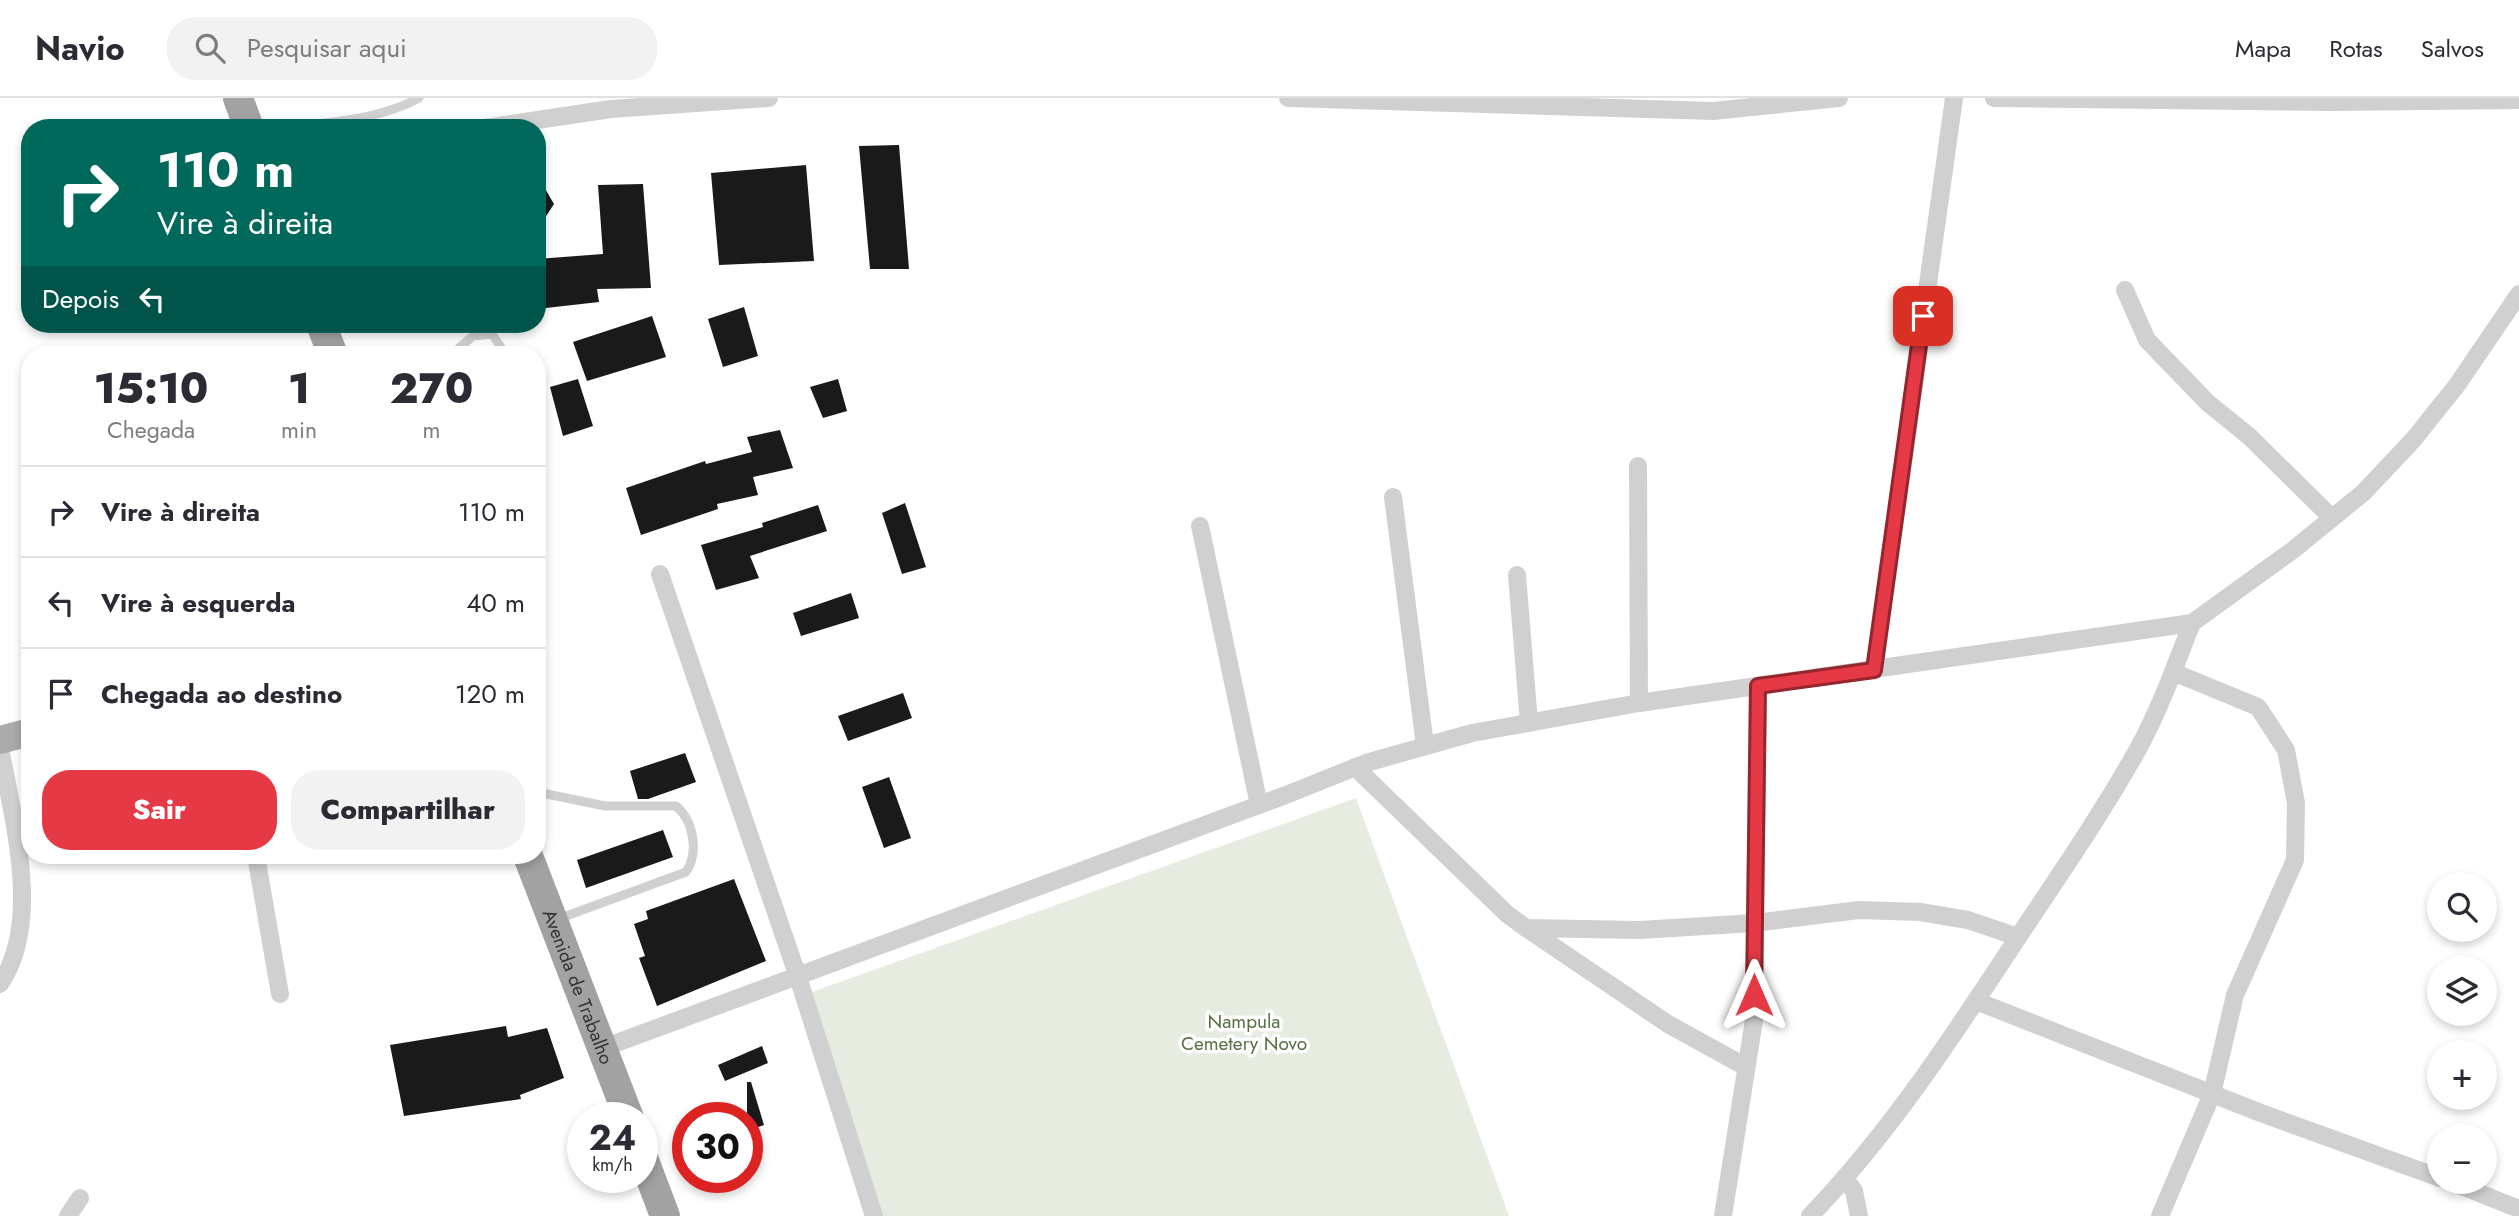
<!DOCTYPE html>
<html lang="pt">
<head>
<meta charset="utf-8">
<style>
  :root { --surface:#fff; --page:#f2f2f3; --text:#2b2b33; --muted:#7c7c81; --line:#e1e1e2; --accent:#e63946 }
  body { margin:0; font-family:Jost,sans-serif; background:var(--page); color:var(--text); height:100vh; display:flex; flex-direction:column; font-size:26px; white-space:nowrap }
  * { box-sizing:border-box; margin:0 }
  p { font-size:23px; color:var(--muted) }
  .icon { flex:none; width:38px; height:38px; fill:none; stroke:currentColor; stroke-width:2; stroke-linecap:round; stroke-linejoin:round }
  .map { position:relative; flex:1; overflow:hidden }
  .details { position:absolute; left:21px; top:248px; width:525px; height:518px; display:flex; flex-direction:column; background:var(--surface); border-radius:28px; box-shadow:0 4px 10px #0003 }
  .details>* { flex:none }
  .guide { position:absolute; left:21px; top:21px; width:525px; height:214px; border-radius:28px; box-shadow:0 4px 10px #0003; background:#00695c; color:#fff; overflow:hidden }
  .buttons { position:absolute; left:2427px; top:774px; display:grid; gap:14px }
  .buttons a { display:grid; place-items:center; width:70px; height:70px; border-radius:50%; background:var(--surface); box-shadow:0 4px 10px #0003; font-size:35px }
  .speed { position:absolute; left:567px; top:1004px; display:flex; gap:14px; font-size:35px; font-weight:700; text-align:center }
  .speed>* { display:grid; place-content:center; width:91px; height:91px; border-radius:50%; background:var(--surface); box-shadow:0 4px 10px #0003; line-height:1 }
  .speed small { font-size:18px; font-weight:400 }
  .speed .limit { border:10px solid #d22; background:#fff; color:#111 }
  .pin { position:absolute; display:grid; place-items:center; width:60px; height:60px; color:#fff; margin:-30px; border-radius:14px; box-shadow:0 4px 10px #0006 }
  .me { position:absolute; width:77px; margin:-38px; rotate:0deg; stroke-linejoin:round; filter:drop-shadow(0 0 5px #0008) }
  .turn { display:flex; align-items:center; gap:24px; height:147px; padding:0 21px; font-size:32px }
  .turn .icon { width:91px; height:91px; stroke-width:2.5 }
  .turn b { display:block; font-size:49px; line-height:60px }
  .then { display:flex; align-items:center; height:66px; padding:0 21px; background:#0003; gap:14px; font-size:26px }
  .eta { display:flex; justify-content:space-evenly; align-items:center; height:119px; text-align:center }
  .eta b { font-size:42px; font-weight:800; line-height:49px }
  .cta { display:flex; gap:14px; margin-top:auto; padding:14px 21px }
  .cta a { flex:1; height:80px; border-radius:28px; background:var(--accent); color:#fff; font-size:28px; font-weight:800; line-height:80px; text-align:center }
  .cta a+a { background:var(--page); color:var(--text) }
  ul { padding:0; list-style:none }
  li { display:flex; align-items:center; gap:21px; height:91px; padding:0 21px; border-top:2px solid var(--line) }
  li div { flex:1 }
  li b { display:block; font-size:26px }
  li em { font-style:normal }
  header { display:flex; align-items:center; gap:42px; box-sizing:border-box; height:98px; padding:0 35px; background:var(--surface); border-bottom:2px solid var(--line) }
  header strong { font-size:33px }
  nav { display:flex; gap:38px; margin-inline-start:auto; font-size:24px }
  .search { width:490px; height:63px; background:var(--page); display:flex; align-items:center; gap:18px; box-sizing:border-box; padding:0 24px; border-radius:28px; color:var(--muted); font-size:26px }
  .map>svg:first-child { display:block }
  .green { fill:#e6ecdf }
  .building { fill:#1a1a1a }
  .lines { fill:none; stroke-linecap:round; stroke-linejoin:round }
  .service { stroke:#d0d0d0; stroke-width:9 }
  .minor { stroke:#d0d0d0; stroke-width:18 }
  .primary { stroke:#ababab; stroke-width:28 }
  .trunk { stroke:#a2a2a2; stroke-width:30 }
  .route-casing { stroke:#96252e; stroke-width:18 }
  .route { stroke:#e63946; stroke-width:12 }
  .labels { text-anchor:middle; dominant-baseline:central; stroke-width:7; stroke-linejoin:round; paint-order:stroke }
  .street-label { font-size:19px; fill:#333; stroke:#fff }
  .park-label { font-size:19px; fill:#56703f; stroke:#fff }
</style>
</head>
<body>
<header>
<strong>Navio</strong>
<div class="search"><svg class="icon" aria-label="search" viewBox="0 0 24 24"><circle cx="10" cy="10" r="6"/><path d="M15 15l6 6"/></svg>Pesquisar aqui</div>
<nav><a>Mapa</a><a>Rotas</a><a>Salvos</a></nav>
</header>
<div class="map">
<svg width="2519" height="1118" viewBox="0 0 2519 1118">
  <rect width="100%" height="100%" fill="#fff"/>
  <!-- green -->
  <polygon class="green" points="1356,700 1509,1118 876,1118 795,900"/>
  <!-- building -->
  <g class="building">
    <polygon points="899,47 909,171 870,171 859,48"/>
    <polygon points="806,67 814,163 719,167 711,75"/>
    <polygon points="537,77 554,106 537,132"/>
    <polygon points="643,86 651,190 597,191 599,204 537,211 537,161 603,156 598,87"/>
    <polygon points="744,209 758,258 723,269 708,221"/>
    <polygon points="652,218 666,259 587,283 573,244"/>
    <polygon points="578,281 593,328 563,338 550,289"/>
    <polygon points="838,281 847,313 823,320 810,289"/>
    <polygon points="780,332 793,370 753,379 758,397 717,406 718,411 641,437 626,390 705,363 706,366 752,354 747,339"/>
    <polygon points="905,405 926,469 902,476 882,415"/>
    <polygon points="818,407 827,433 750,458 759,480 716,492 701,447 763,429 762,425"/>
    <polygon points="851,495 859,520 801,538 793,515"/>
    <polygon points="903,595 912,620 848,643 838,618"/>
    <polygon points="685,655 696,684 648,701 638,701 630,673"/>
    <polygon points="889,679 911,740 884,750 862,689"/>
    <polygon points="663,732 673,759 586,790 577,762"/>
    <polygon points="734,781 766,863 657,908 639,860 645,858 634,826 648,821 646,813"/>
    <polygon points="506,928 508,939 547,930 564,980 520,997 521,1001 404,1018 390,947"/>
    <polygon points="762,948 768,965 725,983 718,967"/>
    <polygon points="747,984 751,984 764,1027 747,1033"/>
  </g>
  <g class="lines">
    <!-- service -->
    <g class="service">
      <path d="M279,30c47,-6 98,-7 140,-30"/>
      <polyline points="458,257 459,250 473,238 492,236 506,257"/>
      <path d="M537,694l68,14h71c18,15 23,47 10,66l-128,47"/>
    </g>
    <!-- minor -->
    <g class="minor">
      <polyline points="1288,0 1713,13 1839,0"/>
      <polyline points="1994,0 2330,4 2519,2"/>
      <polyline points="484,30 611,11 769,0"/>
      <polyline points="2125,192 2147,242 2208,305 2250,339 2332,420"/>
      <polyline points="1638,368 1639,605"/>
      <polyline points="1393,399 1425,647"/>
      <polyline points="1200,428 1259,707"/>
      <polyline points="660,476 797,876 874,1118"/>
      <polyline points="1517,477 1529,625"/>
      <polyline points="1874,572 1954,0"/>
      <path d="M0,649c12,70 43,174 0,237"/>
      <polyline points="1355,669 1507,816 1526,830 1640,832 1754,825 1859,812 1920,814 1968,822 2018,839"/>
      <polyline points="256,758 280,896"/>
      <polyline points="1526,830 1668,926 1746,969"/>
      <polyline points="1976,903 2261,1015 2440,1080"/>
      <polyline points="603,950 1286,697 1366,665 1472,635 1639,605 2192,525 2293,452 2363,395 2413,342 2457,287 2519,196"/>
      <polyline points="1845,1081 1854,1093 1859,1118"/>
      <polyline points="2449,1083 2519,1111"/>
      <polyline points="68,1118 80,1100"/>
      <polyline points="1723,1118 1754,922 1758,588"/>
      <path d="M1810,1118c78,-81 141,-177 203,-271 42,-64 87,-128 125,-196 22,-40 37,-83 54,-126"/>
      <polyline points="2160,1118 2212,996 2235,897 2295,762 2296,705 2286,652 2258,609 2173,574"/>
    </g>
    <!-- primary -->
    <polyline class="primary" points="0,642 30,634"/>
    <!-- trunk -->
    <g class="trunk">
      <polyline points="238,0 249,30"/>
      <polyline points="321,226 333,257"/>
      <path id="s1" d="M528,758l101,262"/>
      <polyline points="642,1057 665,1118"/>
    </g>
  </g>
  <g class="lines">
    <!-- route casing -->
    <g class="route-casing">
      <polyline id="route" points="1754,897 1758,588 1874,572 1923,218"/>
    </g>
    <!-- route -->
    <use href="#route" class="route"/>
  </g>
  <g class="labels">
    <!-- street labels -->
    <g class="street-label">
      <text stroke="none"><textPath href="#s1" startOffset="140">Avenida de Trabalho</textPath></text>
    </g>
    <!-- park labels -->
    <g class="park-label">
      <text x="1244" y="923">Nampula<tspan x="1244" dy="22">Cemetery Novo</tspan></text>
    </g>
  </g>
</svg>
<div class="buttons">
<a><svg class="icon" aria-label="search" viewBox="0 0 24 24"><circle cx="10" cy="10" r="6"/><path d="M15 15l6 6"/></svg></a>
<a><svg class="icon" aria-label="layers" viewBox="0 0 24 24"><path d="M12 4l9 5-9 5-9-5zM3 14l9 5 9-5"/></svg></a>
<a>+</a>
<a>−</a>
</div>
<div class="speed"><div>24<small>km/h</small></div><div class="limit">30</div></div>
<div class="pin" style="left:1923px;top:218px;background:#d93025"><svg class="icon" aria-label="arrive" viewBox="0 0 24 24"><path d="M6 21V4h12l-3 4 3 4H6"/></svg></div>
<svg class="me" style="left:1754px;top:897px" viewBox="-20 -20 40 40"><path d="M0-17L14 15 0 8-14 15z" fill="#e63946" stroke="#fff" stroke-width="4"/></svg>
<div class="guide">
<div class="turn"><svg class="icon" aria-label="right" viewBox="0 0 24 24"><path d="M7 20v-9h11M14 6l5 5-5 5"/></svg><div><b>110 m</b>Vire à direita</div></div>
<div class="then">Depois<svg class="icon" aria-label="left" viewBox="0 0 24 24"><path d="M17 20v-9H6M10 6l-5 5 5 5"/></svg></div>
</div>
<section class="details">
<div class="eta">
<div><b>15:10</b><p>Chegada</p></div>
<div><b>1</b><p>min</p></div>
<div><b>270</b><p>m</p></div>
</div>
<ul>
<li><svg class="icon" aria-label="right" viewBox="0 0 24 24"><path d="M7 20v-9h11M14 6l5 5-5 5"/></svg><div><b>Vire à direita</b></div><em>110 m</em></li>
<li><svg class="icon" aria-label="left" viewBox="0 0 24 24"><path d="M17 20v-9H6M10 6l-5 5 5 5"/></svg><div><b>Vire à esquerda</b></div><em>40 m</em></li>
<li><svg class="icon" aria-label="arrive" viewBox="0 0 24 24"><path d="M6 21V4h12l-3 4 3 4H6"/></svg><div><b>Chegada ao destino</b></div><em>120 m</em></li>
</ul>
<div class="cta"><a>Sair</a><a>Compartilhar</a></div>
</section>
</div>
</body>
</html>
